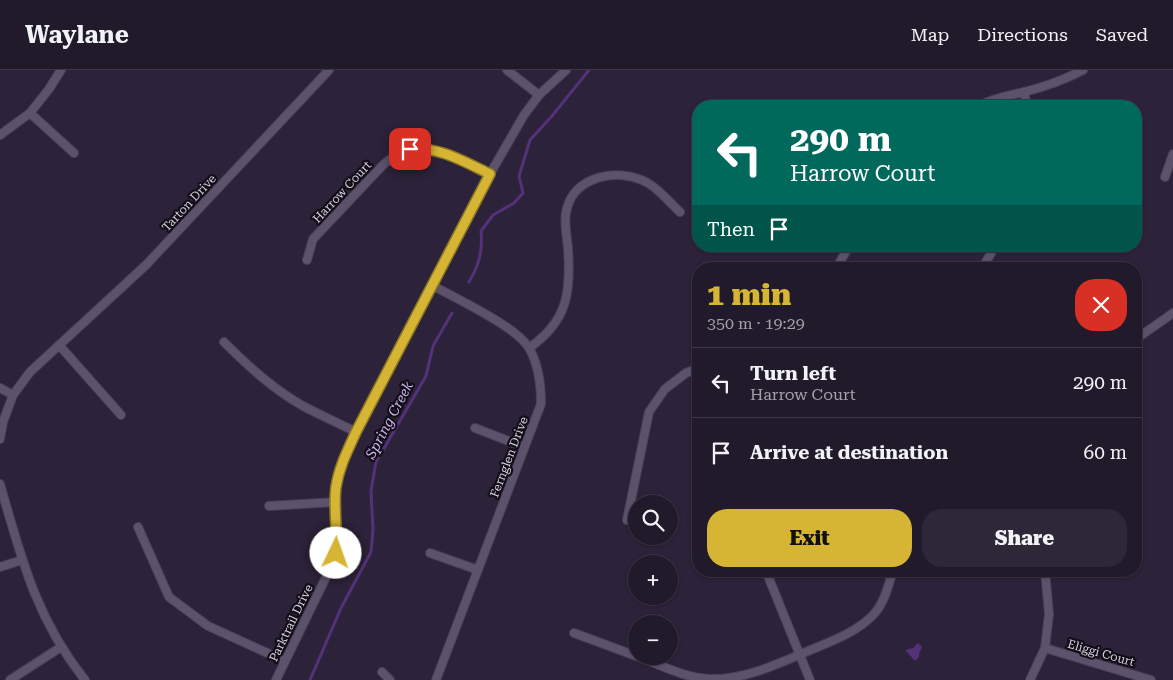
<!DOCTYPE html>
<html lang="en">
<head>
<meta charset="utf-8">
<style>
  :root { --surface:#211a2b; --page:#2d2737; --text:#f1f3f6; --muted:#a2a1a9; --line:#3e3847; --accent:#d6b534 }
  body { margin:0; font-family:"Roboto Serif",serif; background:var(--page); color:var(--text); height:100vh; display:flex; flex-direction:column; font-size:19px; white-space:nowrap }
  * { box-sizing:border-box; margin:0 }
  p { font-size:16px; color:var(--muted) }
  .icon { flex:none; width:28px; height:28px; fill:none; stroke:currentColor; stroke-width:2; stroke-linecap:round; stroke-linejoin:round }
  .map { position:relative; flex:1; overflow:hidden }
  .drawer { position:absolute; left:692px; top:192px; width:450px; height:315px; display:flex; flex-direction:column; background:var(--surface); border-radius:20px; box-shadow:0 1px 4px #0004,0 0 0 1px var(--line) }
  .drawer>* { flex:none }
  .guide { position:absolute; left:692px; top:30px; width:450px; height:152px; border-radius:20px; box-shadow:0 1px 4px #0004,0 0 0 1px var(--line); background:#00695c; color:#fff; overflow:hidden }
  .controls { position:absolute; left:628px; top:425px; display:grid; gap:10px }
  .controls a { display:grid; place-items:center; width:50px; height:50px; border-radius:50%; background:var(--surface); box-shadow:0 1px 4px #0004,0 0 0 1px var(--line); font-size:25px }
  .pin { position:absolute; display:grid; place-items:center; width:42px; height:42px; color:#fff; margin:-21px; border-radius:10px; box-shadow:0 2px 8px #0006 }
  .me { position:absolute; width:55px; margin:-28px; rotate:3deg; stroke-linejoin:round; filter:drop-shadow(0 0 4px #0008) }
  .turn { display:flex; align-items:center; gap:18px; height:105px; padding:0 15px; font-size:22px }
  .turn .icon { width:65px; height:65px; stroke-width:2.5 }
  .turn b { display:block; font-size:35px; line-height:42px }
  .then { display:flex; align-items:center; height:48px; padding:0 15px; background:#0003; gap:10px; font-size:19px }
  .round { display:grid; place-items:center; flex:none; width:52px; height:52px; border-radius:20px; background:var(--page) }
  .headline { display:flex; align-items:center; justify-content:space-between; height:85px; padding:0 15px }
  h1 { font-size:30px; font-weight:800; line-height:38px; color:var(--accent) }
  .cta { display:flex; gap:10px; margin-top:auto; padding:10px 15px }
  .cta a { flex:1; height:58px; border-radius:20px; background:var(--accent); color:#111; font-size:20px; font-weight:800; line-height:58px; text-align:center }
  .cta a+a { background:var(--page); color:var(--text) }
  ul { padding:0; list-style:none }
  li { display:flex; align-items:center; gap:15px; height:70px; padding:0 15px; border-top:1px solid var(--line) }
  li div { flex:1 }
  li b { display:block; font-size:19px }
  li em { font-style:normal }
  header { display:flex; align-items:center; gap:30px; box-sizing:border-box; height:70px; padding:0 25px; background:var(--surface); border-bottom:1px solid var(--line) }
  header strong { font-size:24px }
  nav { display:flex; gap:28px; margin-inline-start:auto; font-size:18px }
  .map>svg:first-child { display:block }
  .water { fill:#55317a }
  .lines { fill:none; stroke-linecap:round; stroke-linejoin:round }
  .stream { stroke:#55317a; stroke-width:3 }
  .street-casing { stroke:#483f52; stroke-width:10 }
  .street { stroke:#5d526c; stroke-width:8 }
  .route-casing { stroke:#8b7622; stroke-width:12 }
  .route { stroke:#d6b534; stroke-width:9 }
  .labels { text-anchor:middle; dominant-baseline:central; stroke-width:4.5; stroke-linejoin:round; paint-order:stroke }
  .street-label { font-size:12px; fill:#d8d2e2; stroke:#120e18 }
  .water-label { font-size:14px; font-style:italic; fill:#cfb5f3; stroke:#120e18 }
</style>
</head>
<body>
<header>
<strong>Waylane</strong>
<nav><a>Map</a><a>Directions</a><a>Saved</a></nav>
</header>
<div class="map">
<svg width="1173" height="610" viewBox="0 0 1173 610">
  <rect width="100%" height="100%" fill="#2c2239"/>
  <!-- water -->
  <polygon class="water" points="918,573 922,577 919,584 919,587 915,591 905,580 913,578"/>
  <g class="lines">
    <!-- stream -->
    <g class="stream">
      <path d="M469,212c10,-17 14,-31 12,-51l12,-16 21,-12 9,-10 -4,-17 11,-36 22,-24 37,-46"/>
      <polyline points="310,610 341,538 371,482 373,460 371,421 376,392 426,306 433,276 452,243"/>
    </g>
    <!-- street casing -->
    <g class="street-casing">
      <g id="street">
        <polyline points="507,0 539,25"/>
        <polyline points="1024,22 1027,36"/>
        <path d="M979,36c14,-8 29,-10 45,-14 20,-5 40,-12 59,-22"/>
        <polyline points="30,43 74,83"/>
        <polyline points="0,65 30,43 49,19 61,0"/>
        <polyline points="1165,107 1173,84"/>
        <path d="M307,190l6,-21 70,-74c8,-7 17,-14 27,-16 23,-6 59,15 80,25"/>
        <polyline points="836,199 849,176"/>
        <polyline points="982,199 995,176"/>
        <path d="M432,215c24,14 84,41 97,63 10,17 12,37 12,56l-105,276"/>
        <polyline points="1136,269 1173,243"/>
        <path d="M224,272c24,24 49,47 79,64 17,9 35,17 53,26"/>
        <polyline points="59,275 121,345"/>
        <path d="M529,278c39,-27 42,-56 39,-100 -1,-11 -4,-24 -2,-35 5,-34 44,-44 73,-34 16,5 29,22 41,33"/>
        <polyline points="0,318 13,325"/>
        <polyline points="475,358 524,377"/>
        <polyline points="0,369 3,352 13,325 30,302 146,195 329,0"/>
        <path d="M0,414c21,73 36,135 85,196"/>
        <polyline points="269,436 336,432"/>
        <polyline points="627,450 649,342 665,319 686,303 699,298"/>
        <polyline points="138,457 169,527 208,556 285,591"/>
        <polyline points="430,483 478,500"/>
        <polyline points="0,497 22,490"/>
        <polyline points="766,501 810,610"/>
        <polyline points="574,563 636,586"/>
        <polyline points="1045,578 1151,610"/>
        <path d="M637,586c23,9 48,22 73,23 32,1 63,-13 91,-25 25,-11 55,-20 74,-41 10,-12 13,-27 18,-42"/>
        <polyline points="382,602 390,610"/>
        <polyline points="10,610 61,577"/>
        <polyline points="276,610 331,497 336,483 337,468 336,418 339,400 356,362 490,104 524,45 539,25 566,0"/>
        <polyline points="1030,610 1045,578 1049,544 1045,501"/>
      </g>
    </g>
    <!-- street -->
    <use href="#street" class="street"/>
  </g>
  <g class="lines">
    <!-- route casing -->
    <g class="route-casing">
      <path id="route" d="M336,483c2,-22 -3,-45 0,-66 3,-20 12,-37 20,-55l134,-258c-25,-12 -52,-28 -80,-25"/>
    </g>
    <!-- route -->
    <use href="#route" class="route"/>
  </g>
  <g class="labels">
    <!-- street labels -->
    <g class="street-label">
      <text transform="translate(342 122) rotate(-47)">Harrow Court</text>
      <text transform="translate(189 133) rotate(-47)">Tarton Drive</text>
      <text transform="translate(509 387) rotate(-69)">Fernglen Drive</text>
      <text transform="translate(291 553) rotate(-64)">Parktrail Drive</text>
      <text transform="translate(1101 583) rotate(16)">Eliggi Court</text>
    </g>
    <!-- water labels -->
    <g class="water-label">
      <text transform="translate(389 350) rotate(-62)">Spring Creek</text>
    </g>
  </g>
</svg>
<div class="controls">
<a><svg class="icon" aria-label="search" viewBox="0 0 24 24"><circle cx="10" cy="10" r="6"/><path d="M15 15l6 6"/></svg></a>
<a>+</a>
<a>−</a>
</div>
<div class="pin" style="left:410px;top:79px;background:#d93025"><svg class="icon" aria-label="arrive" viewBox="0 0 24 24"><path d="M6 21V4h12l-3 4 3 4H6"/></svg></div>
<svg class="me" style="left:336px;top:483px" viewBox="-20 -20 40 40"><circle r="19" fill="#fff"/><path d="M0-13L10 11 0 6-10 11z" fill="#d6b534"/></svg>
<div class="guide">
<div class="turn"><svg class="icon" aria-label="left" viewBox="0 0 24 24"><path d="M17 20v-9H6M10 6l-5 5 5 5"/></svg><div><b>290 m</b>Harrow Court</div></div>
<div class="then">Then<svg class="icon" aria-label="arrive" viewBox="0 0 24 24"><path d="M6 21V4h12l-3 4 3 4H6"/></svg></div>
</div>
<section class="drawer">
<div class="headline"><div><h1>1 min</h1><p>350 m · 19:29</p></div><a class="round" style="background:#d93025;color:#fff"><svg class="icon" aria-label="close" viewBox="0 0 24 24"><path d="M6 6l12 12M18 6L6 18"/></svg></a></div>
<ul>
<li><svg class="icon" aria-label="left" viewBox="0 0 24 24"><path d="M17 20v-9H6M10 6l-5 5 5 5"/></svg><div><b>Turn left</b><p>Harrow Court</p></div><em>290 m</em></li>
<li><svg class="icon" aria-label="arrive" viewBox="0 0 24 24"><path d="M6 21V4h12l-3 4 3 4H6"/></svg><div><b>Arrive at destination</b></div><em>60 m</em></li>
</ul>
<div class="cta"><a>Exit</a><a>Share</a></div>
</section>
</div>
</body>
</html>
